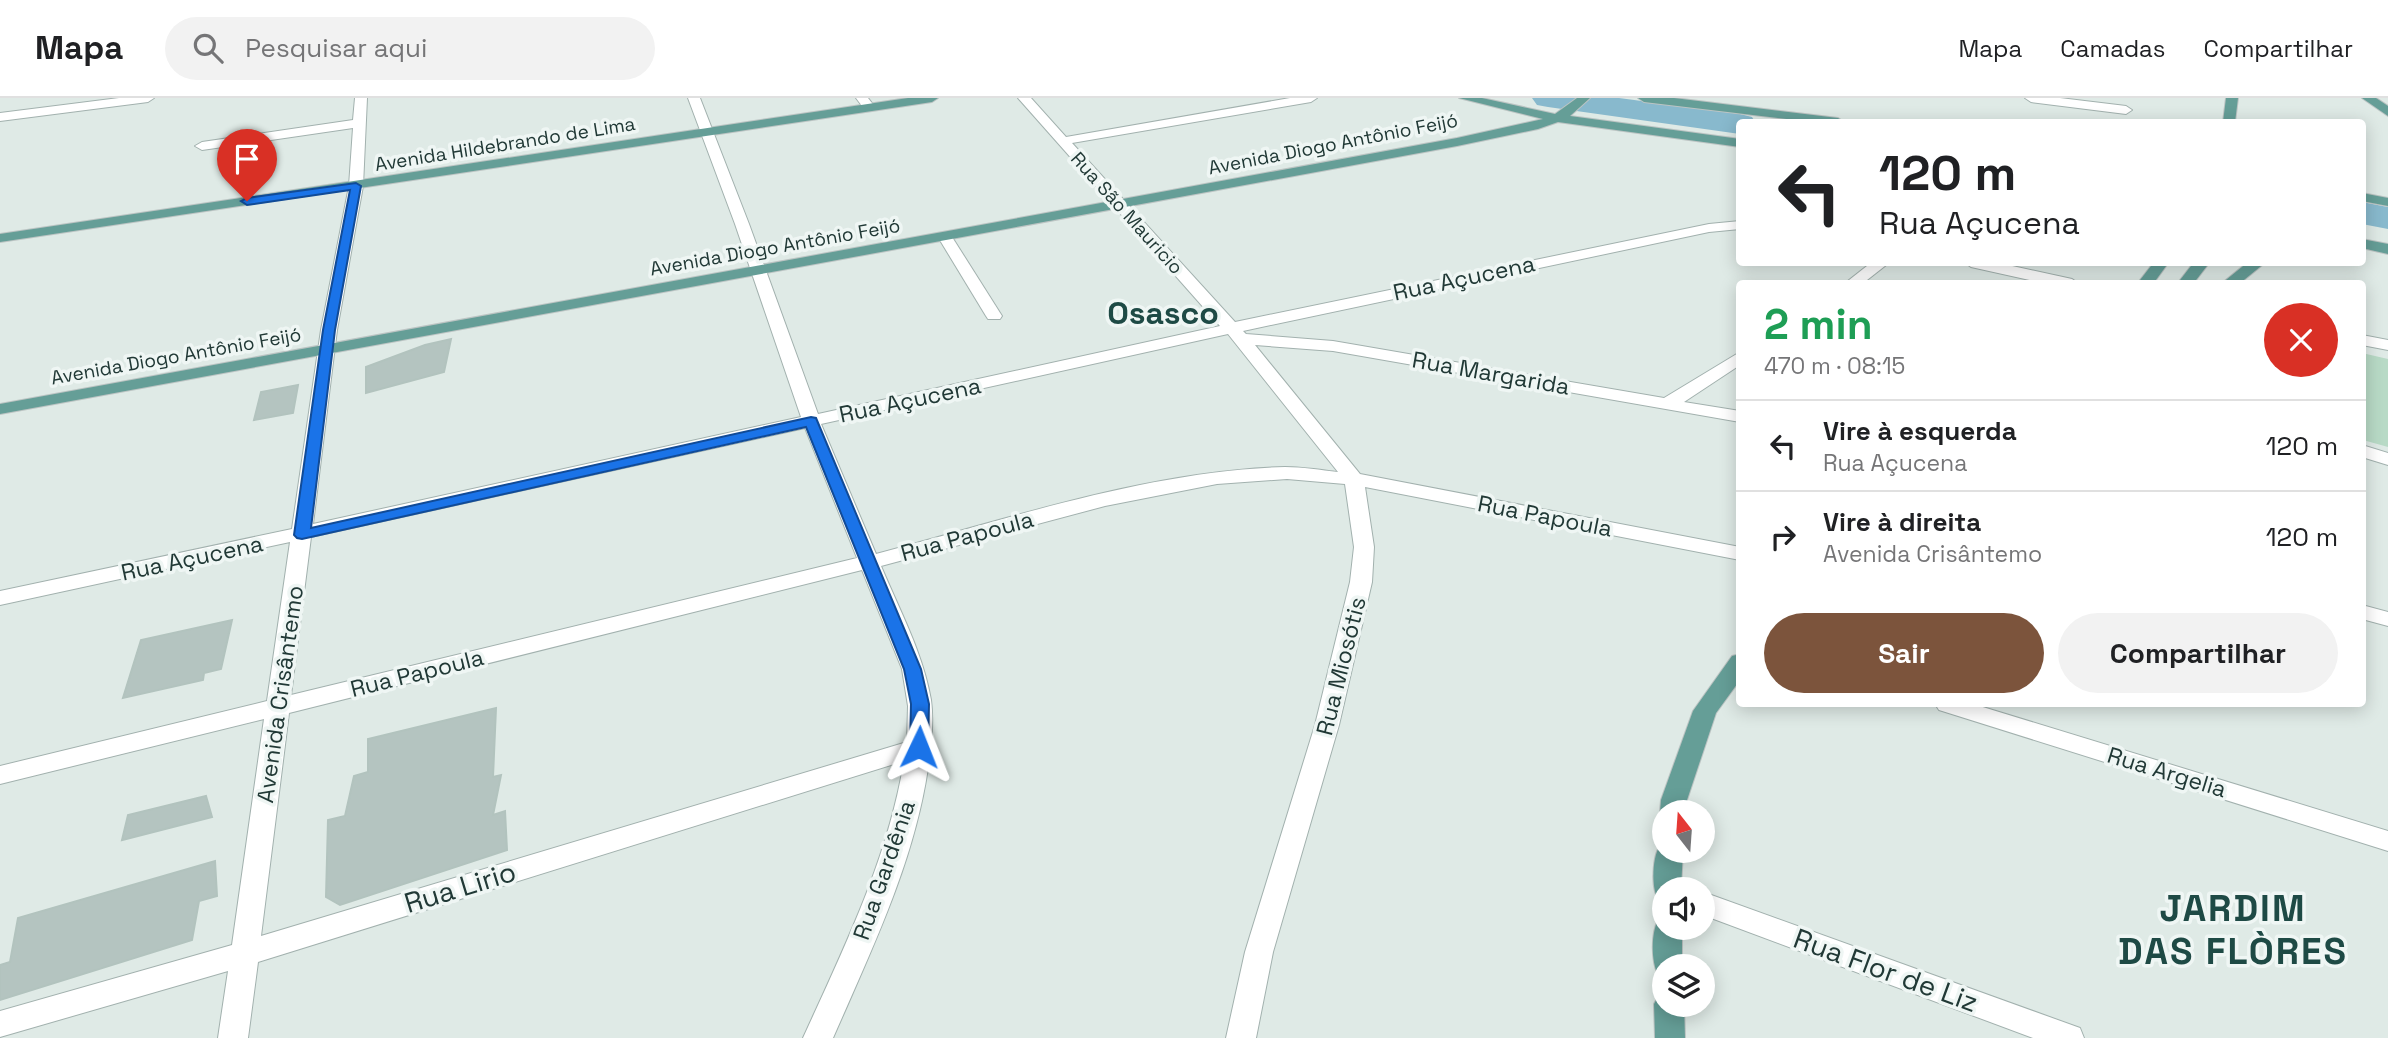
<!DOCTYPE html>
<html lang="pt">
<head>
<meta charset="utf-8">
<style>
  :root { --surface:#fff; --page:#f2f2f2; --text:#202124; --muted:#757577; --line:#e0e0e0; --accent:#7c543c }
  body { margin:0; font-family:"Space Grotesk",sans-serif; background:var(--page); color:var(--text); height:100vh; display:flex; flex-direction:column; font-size:26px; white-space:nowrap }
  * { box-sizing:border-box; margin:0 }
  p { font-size:23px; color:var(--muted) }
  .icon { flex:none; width:38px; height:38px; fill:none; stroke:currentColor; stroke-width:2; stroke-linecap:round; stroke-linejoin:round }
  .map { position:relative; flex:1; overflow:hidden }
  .sheet { position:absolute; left:1736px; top:182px; width:630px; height:427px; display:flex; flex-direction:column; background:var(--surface); border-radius:7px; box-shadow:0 4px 18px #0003 }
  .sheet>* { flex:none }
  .hud { position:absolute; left:1736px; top:21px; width:630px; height:147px; border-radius:7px; box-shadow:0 4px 18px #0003; background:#fff; color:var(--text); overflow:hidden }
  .needle { width:46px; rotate:343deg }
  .fabs { position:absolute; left:1652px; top:702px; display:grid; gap:14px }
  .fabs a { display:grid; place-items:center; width:63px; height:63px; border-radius:50%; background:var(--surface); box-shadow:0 4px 18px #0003; font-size:35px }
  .pin { position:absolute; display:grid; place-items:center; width:60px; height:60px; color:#fff; margin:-72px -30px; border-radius:50% 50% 50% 0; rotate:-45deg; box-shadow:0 0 7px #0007 }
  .pin .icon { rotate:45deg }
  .me { position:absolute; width:77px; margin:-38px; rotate:2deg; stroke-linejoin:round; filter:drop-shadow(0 0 5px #0008) }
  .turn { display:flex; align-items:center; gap:24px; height:147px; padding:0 28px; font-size:32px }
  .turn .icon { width:91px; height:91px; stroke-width:2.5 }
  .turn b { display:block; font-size:49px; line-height:60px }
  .round { display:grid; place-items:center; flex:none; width:74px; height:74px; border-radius:37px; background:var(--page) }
  .headline { display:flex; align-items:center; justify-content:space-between; height:119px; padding:0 28px }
  h1 { font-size:42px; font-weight:600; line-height:52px; color:#1e9e55 }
  .primary-button { display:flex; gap:14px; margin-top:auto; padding:14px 28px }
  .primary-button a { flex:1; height:80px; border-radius:42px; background:var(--accent); color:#fff; font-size:28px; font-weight:600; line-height:80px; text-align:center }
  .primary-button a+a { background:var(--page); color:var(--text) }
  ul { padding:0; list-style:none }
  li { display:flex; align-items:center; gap:21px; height:91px; padding:0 28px; border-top:2px solid var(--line) }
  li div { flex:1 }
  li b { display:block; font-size:26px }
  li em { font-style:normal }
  header { display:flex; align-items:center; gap:42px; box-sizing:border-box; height:98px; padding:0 35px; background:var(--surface); border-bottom:2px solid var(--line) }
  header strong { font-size:33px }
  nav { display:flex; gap:38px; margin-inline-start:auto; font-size:24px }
  .search { width:490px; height:63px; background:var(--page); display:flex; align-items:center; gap:18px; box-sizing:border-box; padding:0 24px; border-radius:38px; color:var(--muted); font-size:26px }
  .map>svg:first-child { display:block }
  .green { fill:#b8dac6 }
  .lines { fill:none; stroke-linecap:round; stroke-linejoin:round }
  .river { fill:#88b9cd; fill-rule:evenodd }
  .building { fill:#b4c4c0; stroke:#b2c3be; stroke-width:2 }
  .minor-casing { stroke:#a2b1ae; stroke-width:2 }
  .major-casing { stroke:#bcc4c3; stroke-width:2 }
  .minor { fill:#fff; fill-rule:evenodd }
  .major { fill:#659e97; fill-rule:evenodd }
  .route { fill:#1a73e8; stroke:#114b97; stroke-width:2 }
  .labels { text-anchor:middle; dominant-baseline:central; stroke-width:7; stroke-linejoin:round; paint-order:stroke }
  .far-street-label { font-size:19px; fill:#213936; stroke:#eff6f4 }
  .street-label { font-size:23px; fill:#213936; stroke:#eff6f4 }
  .near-street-label { font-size:28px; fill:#213936; stroke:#eff6f4 }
  .far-town-label { font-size:32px; font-weight:bold; fill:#1e4a45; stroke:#eff6f4 }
  .near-district-label { font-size:37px; font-weight:bold; letter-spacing:2px; fill:#1e4a45; stroke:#eff6f4 }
</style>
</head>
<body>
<header>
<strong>Mapa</strong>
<div class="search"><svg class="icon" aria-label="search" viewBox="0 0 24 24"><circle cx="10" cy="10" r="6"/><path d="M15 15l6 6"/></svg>Pesquisar aqui</div>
<nav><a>Mapa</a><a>Camadas</a><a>Compartilhar</a></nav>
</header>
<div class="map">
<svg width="2388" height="940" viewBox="0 0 2388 940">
  <rect width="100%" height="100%" fill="#dfeae6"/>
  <!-- green -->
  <polygon class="green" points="2362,255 2388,261 2388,349 2363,342"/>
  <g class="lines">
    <!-- river -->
    <g class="river">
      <polygon points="1532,0 1619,0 1740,16 1752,19 1755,24 1740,24 1740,36 1548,9 1537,7"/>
      <polygon points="2362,104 2388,109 2388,131 2362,126"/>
    </g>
  </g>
  <!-- building -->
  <g class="building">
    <polygon points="451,241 444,274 366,295 366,269 425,247"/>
    <polygon points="298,287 293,315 254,322 261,294"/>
    <polygon points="232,522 221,571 204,575 203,582 123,600 141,542"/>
    <polygon points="496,610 493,679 501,677 493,717 505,713 507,752 340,807 326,799 328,722 345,718 354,678 368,674 368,641"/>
    <polygon points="206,698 212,719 122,742 128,717"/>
    <polygon points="215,763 217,798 199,803 192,842 0,902 0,867 10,864 18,820"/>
  </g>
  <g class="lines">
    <!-- minor casing -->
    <g class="minor-casing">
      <g id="minor">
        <polygon points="119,0 154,0 148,4 0,23 0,15"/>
        <path d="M355,0h12l-4,88 -26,144 -24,194 488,-107 -66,-193 -47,-126h12l49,126 69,190 402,-88 -202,-228h13l35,39 224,-39h27l-6,4 -239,41 163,179 474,-98 31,-3v8l-31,3 -466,99 3,3 87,7 331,57 76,-46v13l-56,37 56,9v11l-407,-71 -78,-6 105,129 380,73v13l-375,-73 9,60 -2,35 -33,143 -66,227 -17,86h-30l19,-86 70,-227 35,-143 4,-35 -9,-63 -58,-5 -70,5 -112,22 -224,60c18,43 42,87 50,134 3,22 0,46 -3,68 -14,95 -57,183 -95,270h-30c41,-90 85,-179 101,-277l-646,201 -10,76h-30l10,-67 -228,66v-26l232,-66 32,-226 -264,65v-18l267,-65 23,-159 -290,63v-14l292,-62 29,-199 28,-144 4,-58 -151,22 -7,-4 7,-4 151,-22zM1228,236l110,138c-17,-2 -36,-5 -53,-5 -137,4 -277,52 -409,87l-55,-130zM805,330l52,130 -566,137 20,-158zM862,472l40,99 6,37 -1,36 -646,194 28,-223z"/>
        <polygon points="856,0 868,0 875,9 873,12 865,12"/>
        <polygon points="2025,0 2060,0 2126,8 2132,12 2126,16 2031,4"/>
        <polygon points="945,135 952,139 1002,218 1000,221 988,221 986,218 938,139"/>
        <polygon points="1872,164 1890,164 1862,186 1844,186"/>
        <polygon points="1964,164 1994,164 2072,181 2079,186 2048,186 1971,169"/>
        <polygon points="2362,237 2388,242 2388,252 2362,247"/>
        <polygon points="2362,347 2388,355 2388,367 2362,359"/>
        <polygon points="2362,507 2388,514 2388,528 2362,521"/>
        <polygon points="1935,606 1973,606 2388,733 2388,753 1939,612"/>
        <polygon points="1703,794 2080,930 2084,940 2033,940 1703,817"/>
      </g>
    </g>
    <!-- major casing -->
    <g class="major-casing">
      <g id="major">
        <polygon points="908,0 938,0 932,4 0,144 0,136"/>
        <polygon points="1459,0 1482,0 1555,16 1577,0 1590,0 1570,18 1740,41 1740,49 1558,24 1538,31 1457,48 0,316 0,306 1457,40 1543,21"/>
        <polygon points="1638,0 1674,0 1838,20 1844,24 1812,24 1644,4"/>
        <polygon points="2226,0 2238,0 2235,24 2223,24"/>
        <polygon points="2362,0 2376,0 2388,8 2388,18"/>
        <polygon points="2362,95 2388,100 2388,108 2362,103"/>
        <polygon points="2362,141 2388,146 2388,156 2362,150"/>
        <polygon points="2154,164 2169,164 2153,186 2137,186"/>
        <polygon points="2194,164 2210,164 2193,186 2177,186"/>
        <polygon points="2248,164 2266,164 2239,186 2221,186"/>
        <polygon points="1740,556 1740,582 1716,615 1687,702 1686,714 1664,714 1664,721 1660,714 1661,702 1693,613 1732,558"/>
        <path d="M1664,743v9h19l-2,39h-17v10l-7,-2c-6,-13 -5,-47 7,-56z"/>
        <path d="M1664,820v10h18v38h-18v11l-6,-2c-7,-15 -7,-41 0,-55z"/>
        <polygon points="1664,895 1664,906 1684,906 1685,940 1655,940 1654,906 1659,897"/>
      </g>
    </g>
    <!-- minor -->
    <use href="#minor" class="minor"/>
    <!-- major -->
    <use href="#major" class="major"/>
  </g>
  <!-- route -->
  <polygon class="route" points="356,85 361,88 335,232 311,430 811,319 816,320 921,571 929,606 928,649 925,653 912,653 910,649 911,606 904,571 806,329 302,441 297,440 294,437 323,232 350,92 247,107 241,103 247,100"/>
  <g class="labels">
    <!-- far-street labels -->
    <g class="far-street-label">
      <text transform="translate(505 46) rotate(-9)">Avenida Hildebrando de Lima</text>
      <text transform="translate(1333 46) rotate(-11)">Avenida Diogo Antônio Feijó</text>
      <text transform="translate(1127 115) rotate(48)">Rua São Mauricio</text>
      <text transform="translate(775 149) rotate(-10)">Avenida Diogo Antônio Feijó</text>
      <text transform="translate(176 258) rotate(-10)">Avenida Diogo Antônio Feijó</text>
    </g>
    <!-- street labels -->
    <g class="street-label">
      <text transform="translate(1464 180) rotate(-12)">Rua Açucena</text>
      <text transform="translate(1491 275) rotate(10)">Rua Margarida</text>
      <text transform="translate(910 302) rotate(-12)">Rua Açucena</text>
      <text transform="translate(1545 418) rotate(11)">Rua Papoula</text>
      <text transform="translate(967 438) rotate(-15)">Rua Papoula</text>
      <text transform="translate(192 460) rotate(-12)">Rua Açucena</text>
      <text transform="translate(1341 568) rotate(-76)">Rua Miosótis</text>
      <text transform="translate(417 575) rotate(-14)">Rua Papoula</text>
      <text transform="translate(280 596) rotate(-82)">Avenida Crisântemo</text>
      <text transform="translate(2167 674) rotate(17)">Rua Argelia</text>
      <text transform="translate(884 772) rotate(-71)">Rua Gardênia</text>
    </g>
    <!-- near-street labels -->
    <g class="near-street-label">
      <text transform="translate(460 789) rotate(-17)">Rua Lirio</text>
      <text transform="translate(1886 872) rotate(20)">Rua Flor de Liz</text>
    </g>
    <!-- far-town labels -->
    <g class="far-town-label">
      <text x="1163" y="215">Osasco</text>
    </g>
    <!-- near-district labels -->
    <g class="near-district-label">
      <text x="2233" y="810">JARDIM<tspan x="2233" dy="43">DAS FLÒRES</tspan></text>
    </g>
  </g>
</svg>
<div class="fabs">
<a><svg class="needle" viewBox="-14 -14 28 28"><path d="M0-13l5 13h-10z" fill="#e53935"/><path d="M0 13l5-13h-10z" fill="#757577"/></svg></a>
<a><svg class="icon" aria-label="sound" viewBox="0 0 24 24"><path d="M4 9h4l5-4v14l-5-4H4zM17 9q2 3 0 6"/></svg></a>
<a><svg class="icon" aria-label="layers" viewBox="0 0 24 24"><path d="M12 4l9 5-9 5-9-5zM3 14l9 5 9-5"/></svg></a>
</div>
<div class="pin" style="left:247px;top:103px;background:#d93025"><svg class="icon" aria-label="arrive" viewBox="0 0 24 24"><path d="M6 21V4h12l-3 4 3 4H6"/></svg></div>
<svg class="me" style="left:919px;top:649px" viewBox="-20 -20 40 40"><path d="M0-17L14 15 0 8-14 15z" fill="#1a73e8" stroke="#fff" stroke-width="4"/></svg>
<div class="hud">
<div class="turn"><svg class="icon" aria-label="left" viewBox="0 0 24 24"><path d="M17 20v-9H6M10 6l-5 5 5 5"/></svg><div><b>120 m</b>Rua Açucena</div></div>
</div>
<section class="sheet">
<div class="headline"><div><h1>2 min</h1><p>470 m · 08:15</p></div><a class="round" style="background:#d93025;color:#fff"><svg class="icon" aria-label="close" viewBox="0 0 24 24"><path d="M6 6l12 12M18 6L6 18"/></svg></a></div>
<ul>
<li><svg class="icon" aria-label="left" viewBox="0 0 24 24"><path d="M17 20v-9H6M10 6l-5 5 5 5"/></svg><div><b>Vire à esquerda</b><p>Rua Açucena</p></div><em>120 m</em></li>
<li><svg class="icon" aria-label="right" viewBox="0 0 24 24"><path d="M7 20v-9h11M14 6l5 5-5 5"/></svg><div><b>Vire à direita</b><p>Avenida Crisântemo</p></div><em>120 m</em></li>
</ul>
<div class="primary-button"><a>Sair</a><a>Compartilhar</a></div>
</section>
</div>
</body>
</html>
